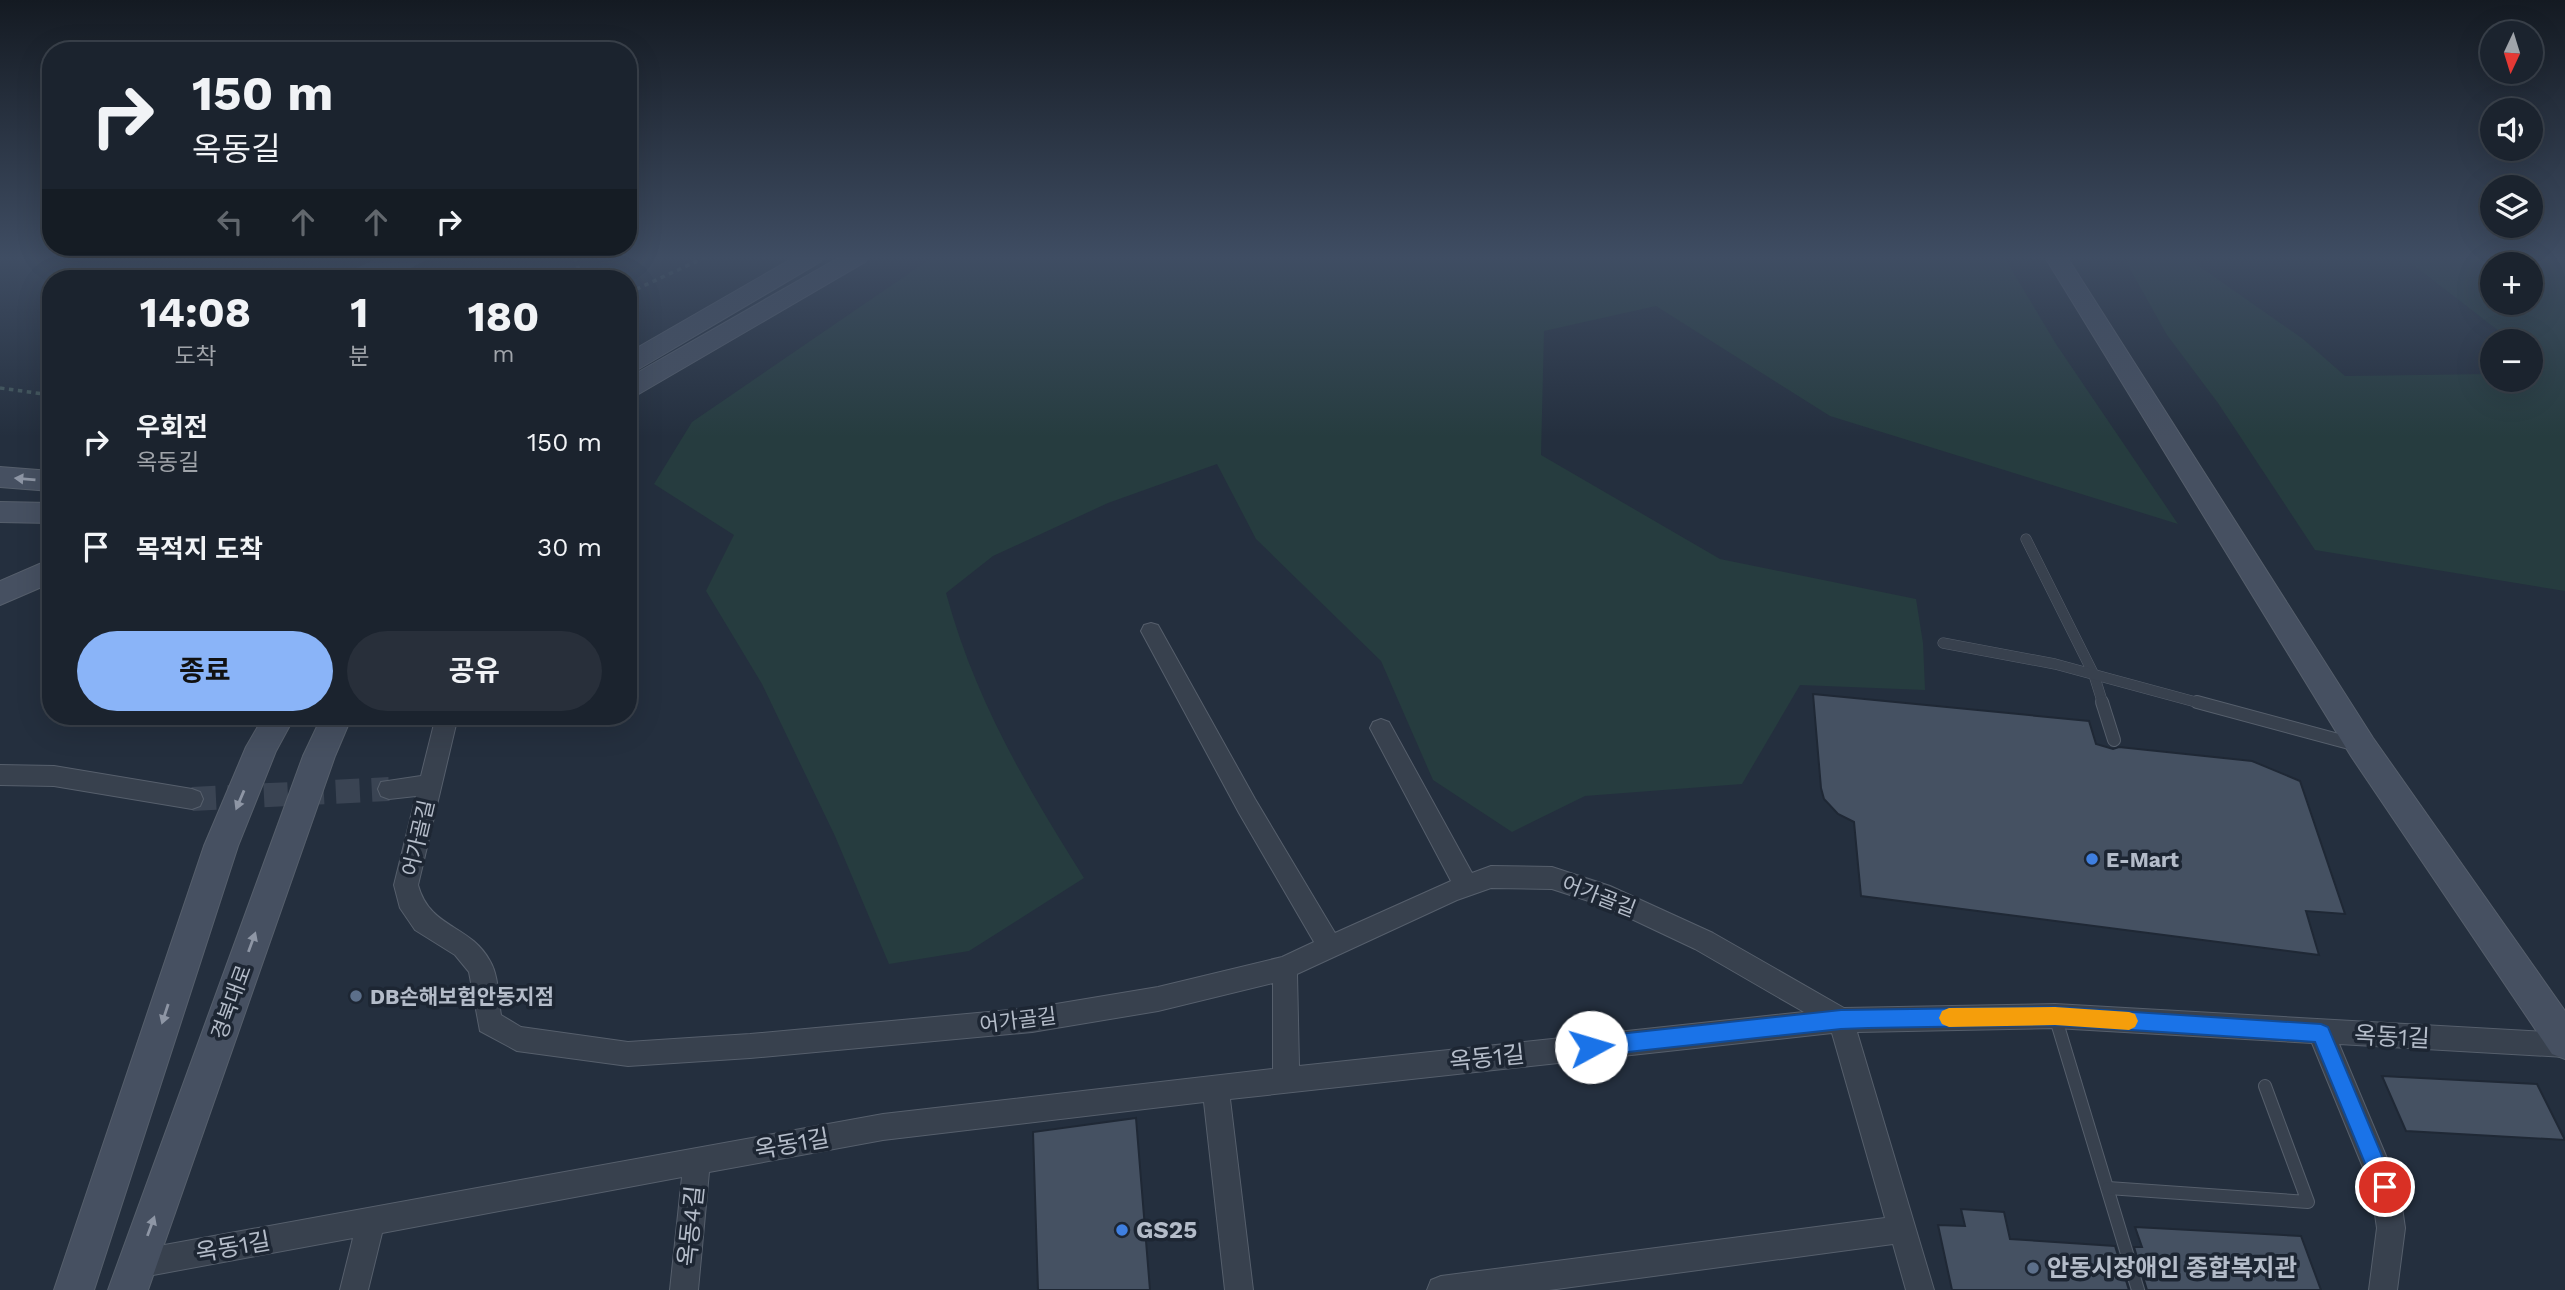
<!DOCTYPE html>
<html lang="ko">
<head>
<meta charset="utf-8">
<style>
  :root { --surface:#1b232e; --page:#282f3a; --text:#f1f3f6; --muted:#a0a4aa; --line:#39404a; --accent:#8ab4f8 }
  body { margin:0; font-family:"Work Sans","Noto Sans KR",sans-serif; background:var(--page); color:var(--text); height:100vh; display:flex; flex-direction:column; font-size:26px; white-space:nowrap }
  * { box-sizing:border-box; margin:0 }
  p { font-size:23px; color:var(--muted) }
  .icon { flex:none; width:38px; height:38px; fill:none; stroke:currentColor; stroke-width:2; stroke-linecap:round; stroke-linejoin:round }
  .map { position:relative; flex:1; overflow:hidden }
  .side { position:absolute; left:42px; top:270px; width:595px; height:455px; display:flex; flex-direction:column; background:var(--surface); border-radius:28px; box-shadow:0 7px 28px #0002,0 0 0 2px var(--line) }
  .side>* { flex:none }
  .top-card { position:absolute; left:42px; top:42px; width:595px; height:214px; border-radius:28px; box-shadow:0 7px 28px #0002,0 0 0 2px var(--line); background:#1b232e; color:var(--text); overflow:hidden }
  .needle { width:46px; rotate:184deg }
  .controls { position:absolute; left:2480px; top:21px; display:grid; gap:14px }
  .controls a { display:grid; place-items:center; width:63px; height:63px; border-radius:50%; background:var(--surface); box-shadow:0 7px 28px #0002,0 0 0 2px var(--line); font-size:35px }
  .pin { position:absolute; display:grid; place-items:center; width:60px; height:60px; color:#fff; margin:-30px; border:4px solid #fff; border-radius:50%; box-shadow:0 2px 7px #0007 }
  .me { position:absolute; width:77px; margin:-38px; rotate:84deg; stroke-linejoin:round; filter:drop-shadow(0 0 5px #0008) }
  .turn { display:flex; align-items:center; gap:24px; height:147px; padding:0 35px; font-size:32px }
  .turn .icon { width:91px; height:91px; stroke-width:2.5 }
  .turn b { display:block; font-size:49px; line-height:60px }
  .lanes { display:flex; align-items:center; height:66px; padding:0 35px; background:#0003; justify-content:center; gap:35px; direction:ltr }
  .lanes .off { opacity:.35 }
  .eta { display:flex; justify-content:space-evenly; align-items:center; height:119px; text-align:center }
  .eta b { font-size:42px; font-weight:700; line-height:49px }
  .primary-button { display:flex; gap:14px; margin-top:auto; padding:14px 35px }
  .primary-button a { flex:1; height:80px; border-radius:42px; background:var(--accent); color:#111; font-size:28px; font-weight:700; line-height:80px; text-align:center }
  .primary-button a+a { background:var(--page); color:var(--text) }
  ul { padding:0; list-style:none }
  li { display:flex; align-items:center; gap:21px; height:105px; padding:0 35px }
  li div { flex:1 }
  li b { display:block; font-size:26px }
  li em { font-style:normal }
  .map>svg:first-child { display:block }
  .green { fill:#263c3f; fill-rule:evenodd }
  .water { fill:#394c67 }
  .building { fill:#455162; stroke:#1f2835; stroke-width:2 }
  .lines { fill:none; stroke-linecap:round; stroke-linejoin:round }
  .street-tunnel { stroke:#3a4453; stroke-width:24; stroke-dasharray:24 12; stroke-linecap:butt }
  .lane-far1-casing { stroke:#565f6c; stroke-width:11 }
  .lane-casing { stroke:#565f6c; stroke-width:14 }
  .street-casing { stroke:#565f6c; stroke-width:2 }
  .secondary-casing { stroke:#565f6c; stroke-width:2 }
  .path { stroke:#44595c; stroke-width:3.5; stroke-dasharray:4.5 4.5; stroke-linecap:butt }
  .lane-far1 { stroke:#38414e; stroke-width:10 }
  .lane { stroke:#38414e; stroke-width:12 }
  .street { fill:#38414e; fill-rule:evenodd }
  .secondary { fill:#465061; fill-rule:evenodd }
  .oneway { fill:#8e96a5 }
  .route { fill:#1a73e8; stroke:#114b97; stroke-width:2 }
  .slow { fill:#f59e0b }
  .shop-dot { fill:#3f7fe0; stroke:#1d2633; stroke-width:2.5 }
  .service-dot { fill:#5c6f8a; stroke:#1d2633; stroke-width:2.5 }
  .labels { text-anchor:middle; dominant-baseline:central; stroke-width:7; stroke-linejoin:round; paint-order:stroke }
  .street-label { font-size:21px; fill:#b4bcc9; stroke:#1d2633 }
  .poi-label { font-size:21px; font-weight:bold; fill:#b4bcc9; stroke:#1d2633; text-anchor:start }
  .near-street-label { font-size:24px; fill:#b4bcc9; stroke:#1d2633 }
  .near-poi-label { font-size:24px; font-weight:bold; fill:#b4bcc9; stroke:#1d2633; text-anchor:start }
</style>
</head>
<body>
<div class="map">
<svg width="2565" height="1290" viewBox="0 0 2565 1290">
  <rect width="100%" height="100%" fill="#242f3e"/>
  <!-- green -->
  <g class="green">
    <path d="M933,257h1071l52,87 122,180 -348,-108 -174,-110 -112,25 -3,124 179,104 196,40 7,44 2,47 -125,-5 -58,99 -157,12 -73,36 -79,-52 -52,-119 -125,-122 -39,-75 -109,39 -115,53 -47,37c29,107 80,193 138,285l-115,73 -80,13 -54,-128 -73,-152 -56,-93 28,-56 -80,-51 38,-62z"/>
    <path d="M2145,257h41l117,82 42,37 147,-2v6h38v-39h-18l-109,-84h162v334l-250,-41 -97,-147 -51,-68 -41,-73zM2492,264h38v39h-38z"/>
  </g>
  <!-- water -->
  <polygon class="water" points="380,257 432,257 391,278 336,278"/>
  <!-- building -->
  <g class="building">
    <polygon points="1813,694 2089,721 2096,744 2113,749 2119,747 2252,761 2300,781 2345,914 2306,911 2319,955 1861,896 1854,822 1838,814 1824,799 1821,788"/>
    <polygon points="2382,1076 2537,1084 2565,1140 2406,1131"/>
    <polygon points="1136,1118 1150,1290 1038,1290 1033,1132"/>
    <polygon points="1961,1209 2004,1212 2010,1239 2115,1246 2129,1290 1952,1290 1938,1225 1965,1226"/>
    <polygon points="2135,1227 2301,1236 2321,1290 2147,1290 2134,1247 2142,1247"/>
  </g>
  <g class="lines">
    <!-- street-tunnel -->
    <polyline class="street-tunnel" points="192,799 389,789"/>
    <!-- lane-far1 casing -->
    <g class="lane-far1-casing">
      <g id="lane-far1">
        <polyline points="2026,539 2094,675 2103,704"/>
        <polyline points="1943,643 2055,664 2203,704"/>
      </g>
    </g>
    <!-- lane casing -->
    <g class="lane-casing">
      <g id="lane">
        <polyline points="2102,702 2114,740"/>
        <polyline points="2197,702 2353,744"/>
        <polyline points="2055,1016 2138,1290"/>
        <polyline points="2108,1188 2308,1202 2265,1086"/>
      </g>
    </g>
    <!-- street casing -->
    <g class="street-casing">
      <g id="street">
        <path d="M1151,623l7,2 97,174 80,134 116,-52 -81,-153 3,-6 8,-3 8,3 83,151 19,-7 61,1 58,19 103,47 131,75 211,-4 510,29v24l-226,-13 60,143 6,41 -8,62h-28l8,-62 -6,-41 -59,-144 -257,-15 -198,4 77,258h-28l-13,-46 -344,46h-122l4,-10 10,-4 444,-58 -53,-185 -602,66 23,191h-28l-21,-188 -321,38 -174,32 -11,118h-28l12,-113 -300,56 -14,57h-28l13,-52 -216,40 -10,-4 -4,-10 4,-10 10,-4 746,-136 390,-45v-86l-115,28 -126,21 -282,26 -122,8 -111,-15 -37,-20 -11,-59 -14,-17 -40,-25 -15,-22 -6,-23 22,-89 -27,3 -8,-3 -3,-7 3,-7 40,-6 15,-60h22l-40,169c12,44 52,39 72,76 9,15 8,38 11,54l20,12 107,15 122,-8 282,-26 126,-21 124,-30 32,-15 -75,-129 -98,-182 3,-6zM1491,888l61,1 52,17 91,43 109,63 -505,54 -2,-92 160,-74z"/>
        <polygon points="0,765 54,766 192,789 200,792 203,799 200,806 192,809 54,786 0,785"/>
      </g>
    </g>
    <!-- secondary casing -->
    <g class="secondary-casing">
      <g id="secondary">
        <polygon points="795,257 824,257 820,262 637,370 628,372 628,353"/>
        <polygon points="840,257 869,257 865,262 637,395 628,398 628,378"/>
        <polygon points="2045,257 2067,257 2373,738 2565,1011 2565,1059 2552,1054 2351,756"/>
        <polygon points="0,467 51,471 51,491 0,487"/>
        <polygon points="0,502 51,503 51,523 0,522"/>
        <polygon points="51,559 51,583 0,605 0,581"/>
        <polygon points="264,716 295,716 276,751 238,846 94,1290 54,1290 204,846 246,747"/>
        <polygon points="322,716 352,716 335,756 148,1290 108,1290 303,756"/>
      </g>
    </g>
    <!-- path -->
    <g class="path">
      <polyline points="575,257 581,278"/>
      <polyline points="628,293 706,257"/>
      <polyline points="0,388 51,395"/>
    </g>
    <!-- lane-far1 -->
    <use href="#lane-far1" class="lane-far1"/>
    <!-- lane -->
    <use href="#lane" class="lane"/>
    <!-- street -->
    <use href="#street" class="street"/>
    <!-- secondary -->
    <use href="#secondary" class="secondary"/>
  </g>
  <!-- one-way arrows -->
  <defs><path id="oneway-solid" d="M-6-.8H1V-3.2L6.5 0L1 3.2V.8H-6Z" transform="scale(1.75)"/></defs>
  <g class="oneway">
    <use href="#oneway-solid" transform="translate(25 479) rotate(-175)"/>
    <use href="#oneway-solid" transform="translate(240 800) rotate(113)"/>
    <use href="#oneway-solid" transform="translate(252 942) rotate(-70)"/>
    <use href="#oneway-solid" transform="translate(165 1014) rotate(108)"/>
    <use href="#oneway-solid" transform="translate(151 1226) rotate(-70)"/>
  </g>
  <!-- sky -->
  <linearGradient id="sky" x2="0" y2="1"><stop stop-color="#141a22"/><stop offset="0.59" stop-color="#3f4d63"/><stop offset="1" stop-color="#3f4d63" stop-opacity="0"/></linearGradient>
  <rect width="2565" height="437" fill="url(#sky)"/>
  <!-- route -->
  <polygon class="route" points="2055,1007 2321,1024 2328,1027 2395,1187 2392,1195 2385,1198 2378,1195 2315,1042 2055,1025 1868,1028 1841,1029 1591,1056 1584,1053 1581,1047 1584,1040 1591,1037 1841,1010"/>
  <!-- slow -->
  <polygon class="slow" points="2055,1007 2129,1012 2135,1014 2138,1021 2135,1027 2129,1030 2055,1025 1949,1027 1942,1024 1939,1018 1942,1011 1949,1008"/>
  <!-- markers -->
  <g class="shop-dot">
    <circle cx="2092" cy="859" r="7"/>
    <circle cx="1122" cy="1230" r="7"/>
  </g>
  <g class="service-dot">
    <circle cx="356" cy="996" r="7"/>
    <circle cx="2033" cy="1268" r="7"/>
  </g>
  <g class="labels">
    <!-- street labels -->
    <g class="street-label">
      <text transform="translate(418 838) rotate(-77)">어가골길</text>
      <text transform="translate(1599 896) rotate(21)">어가골길</text>
      <text transform="translate(231 1002) rotate(-70)">경북대로</text>
      <text transform="translate(1018 1020) rotate(-7)">어가골길</text>
    </g>
    <!-- poi labels -->
    <g class="poi-label">
      <text x="2106" y="859">E-Mart</text>
      <text x="370" y="996">DB손해보험안동지점</text>
    </g>
    <!-- near-street labels -->
    <g class="near-street-label">
      <text transform="translate(2392 1037) rotate(3)">옥동1길</text>
      <text transform="translate(1487 1058) rotate(-6)">옥동1길</text>
      <text transform="translate(792 1144) rotate(-10)">옥동1길</text>
      <text transform="translate(691 1226) rotate(-84)">옥동4길</text>
      <text transform="translate(233 1247) rotate(-10)">옥동1길</text>
    </g>
    <!-- near-poi labels -->
    <g class="near-poi-label">
      <text x="1136" y="1230">GS25</text>
      <text x="2047" y="1268">안동시장애인 종합복지관</text>
    </g>
  </g>
</svg>
<div class="controls">
<a><svg class="needle" viewBox="-14 -14 28 28"><path d="M0-13l5 13h-10z" fill="#e53935"/><path d="M0 13l5-13h-10z" fill="#a0a4aa"/></svg></a>
<a><svg class="icon" aria-label="sound" viewBox="0 0 24 24"><path d="M4 9h4l5-4v14l-5-4H4zM17 9q2 3 0 6"/></svg></a>
<a><svg class="icon" aria-label="layers" viewBox="0 0 24 24"><path d="M12 4l9 5-9 5-9-5zM3 14l9 5 9-5"/></svg></a>
<a>+</a>
<a>−</a>
</div>
<div class="pin" style="left:2385px;top:1187px;background:#d93025"><svg class="icon" aria-label="arrive" viewBox="0 0 24 24"><path d="M6 21V4h12l-3 4 3 4H6"/></svg></div>
<svg class="me" style="left:1591px;top:1047px" viewBox="-20 -20 40 40"><circle r="19" fill="#fff"/><path d="M0-13L10 11 0 6-10 11z" fill="#1a73e8"/></svg>
<div class="top-card">
<div class="turn"><svg class="icon" aria-label="right" viewBox="0 0 24 24"><path d="M7 20v-9h11M14 6l5 5-5 5"/></svg><div><b>150 m</b>옥동길</div></div>
<div class="lanes"><svg class="icon off" aria-label="left" viewBox="0 0 24 24"><path d="M17 20v-9H6M10 6l-5 5 5 5"/></svg><svg class="icon off" aria-label="ahead" viewBox="0 0 24 24"><path d="M12 20V5M6 11l6-6 6 6"/></svg><svg class="icon off" aria-label="ahead" viewBox="0 0 24 24"><path d="M12 20V5M6 11l6-6 6 6"/></svg><svg class="icon" aria-label="right" viewBox="0 0 24 24"><path d="M7 20v-9h11M14 6l5 5-5 5"/></svg></div>
</div>
<section class="side">
<div class="eta">
<div><b>14:08</b><p>도착</p></div>
<div><b>1</b><p>분</p></div>
<div><b>180</b><p>m</p></div>
</div>
<ul>
<li><svg class="icon" aria-label="right" viewBox="0 0 24 24"><path d="M7 20v-9h11M14 6l5 5-5 5"/></svg><div><b>우회전</b><p>옥동길</p></div><em>150 m</em></li>
<li><svg class="icon" aria-label="arrive" viewBox="0 0 24 24"><path d="M6 21V4h12l-3 4 3 4H6"/></svg><div><b>목적지 도착</b></div><em>30 m</em></li>
</ul>
<div class="primary-button"><a>종료</a><a>공유</a></div>
</section>
</div>
</body>
</html>
